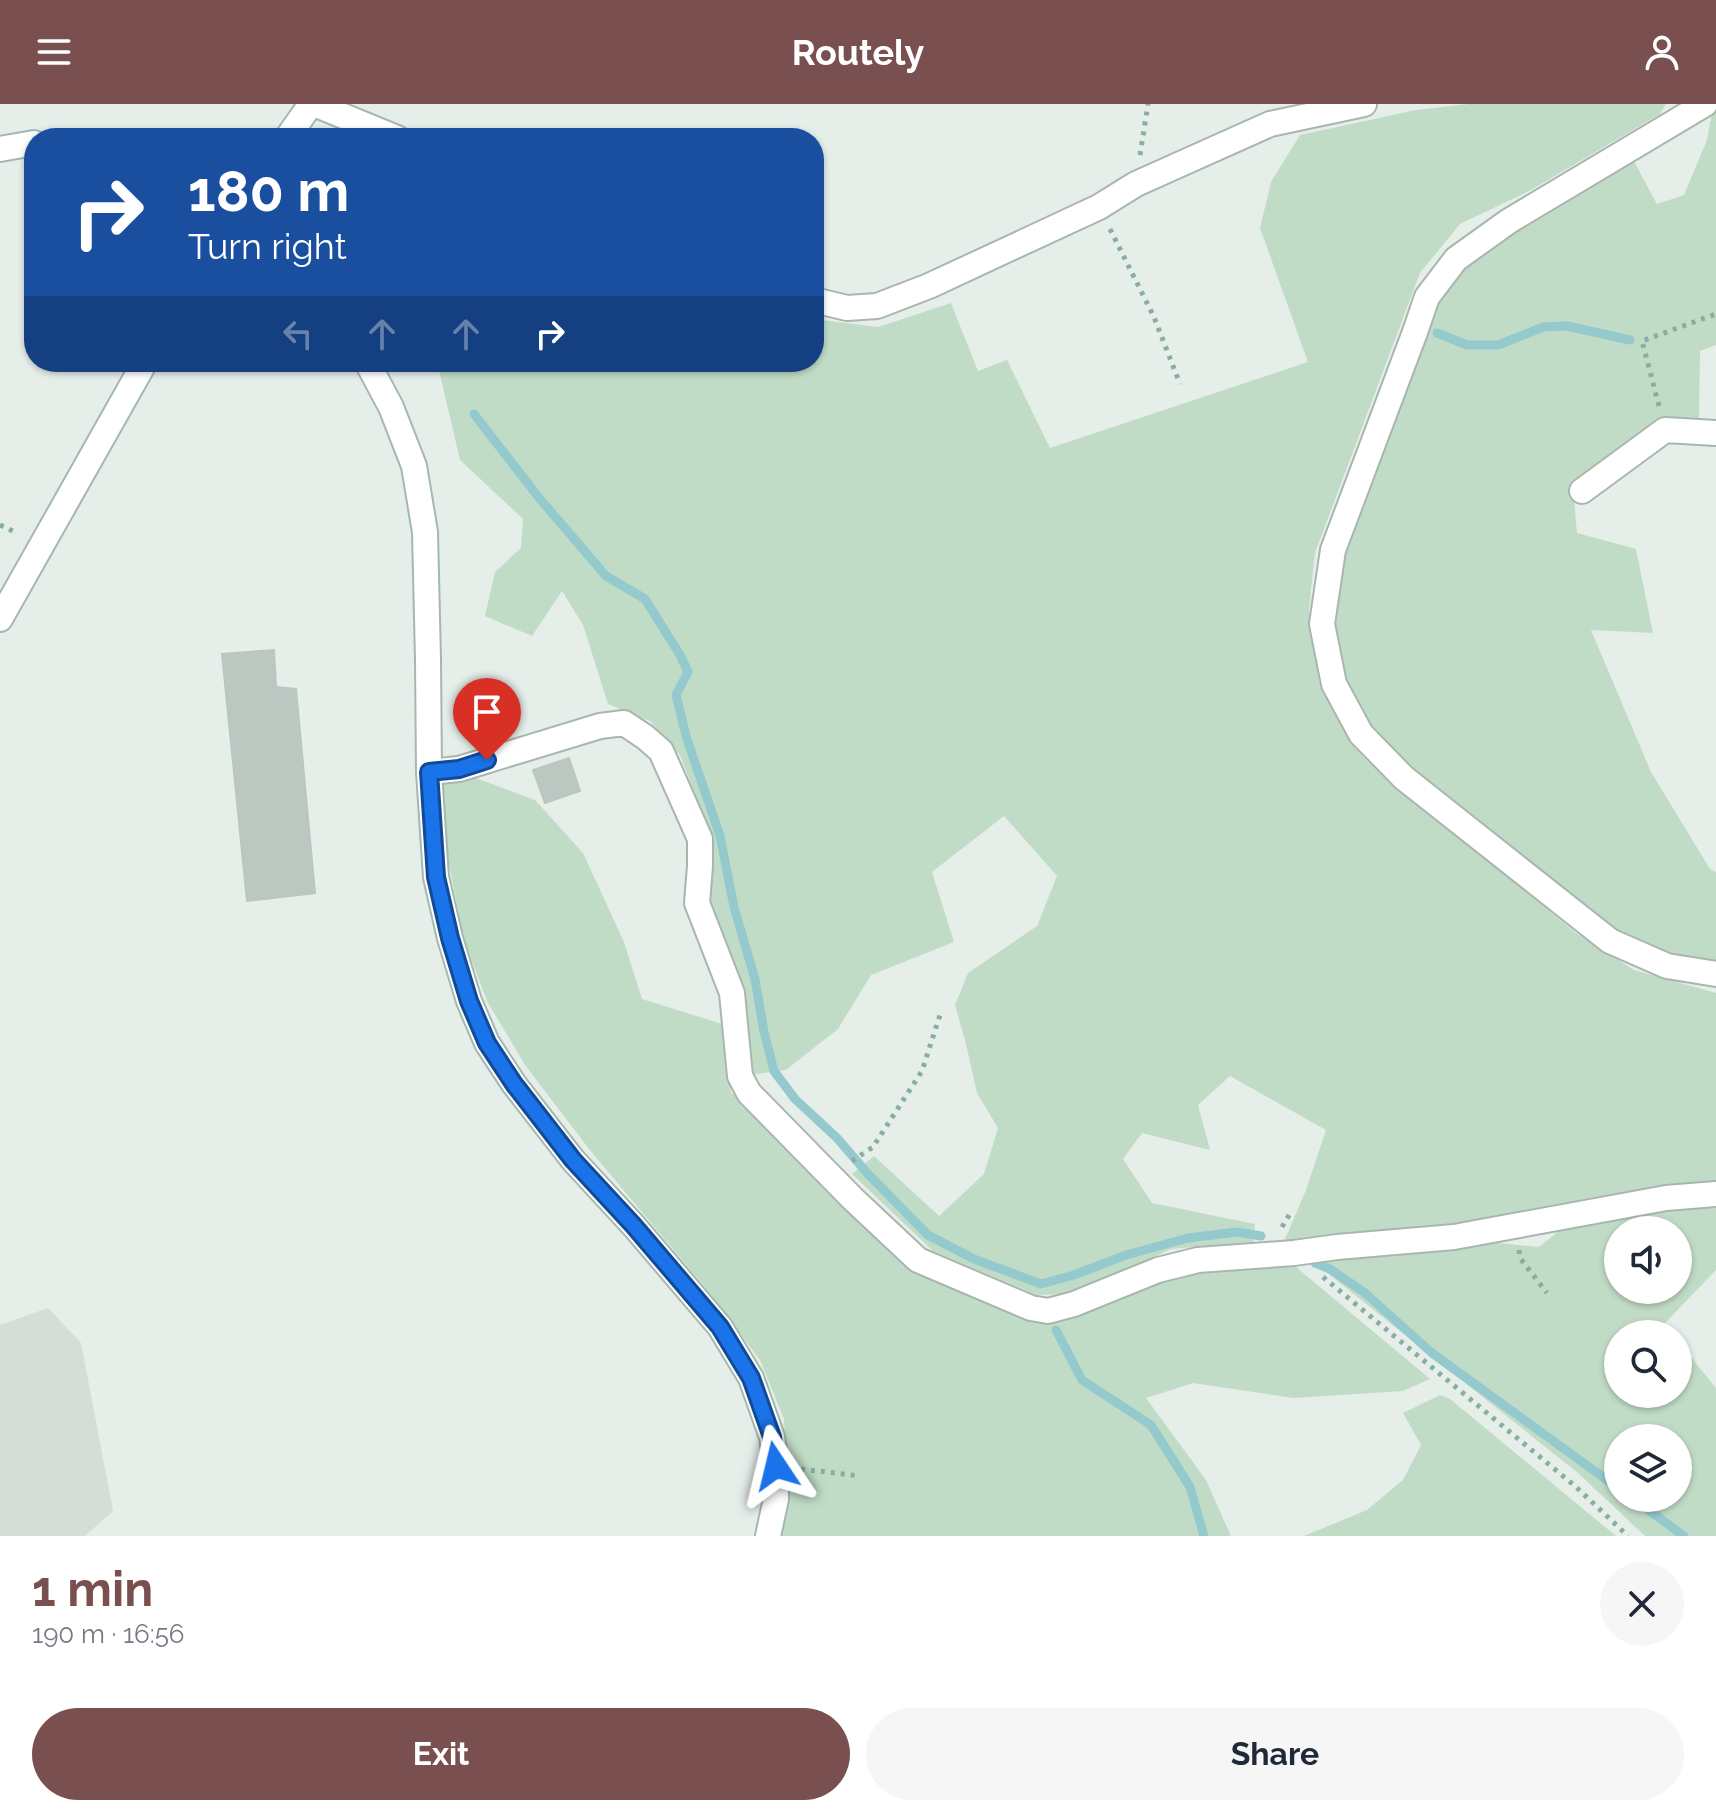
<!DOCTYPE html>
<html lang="en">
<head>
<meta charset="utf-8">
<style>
  :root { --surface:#fff; --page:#f6f6f7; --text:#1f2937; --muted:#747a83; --accent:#79504f }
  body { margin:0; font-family:Raleway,sans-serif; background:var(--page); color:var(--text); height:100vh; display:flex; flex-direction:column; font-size:30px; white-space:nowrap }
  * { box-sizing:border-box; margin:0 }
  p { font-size:26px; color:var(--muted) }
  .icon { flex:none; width:44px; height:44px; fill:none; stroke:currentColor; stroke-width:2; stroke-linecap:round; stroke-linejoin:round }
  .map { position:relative; height:1432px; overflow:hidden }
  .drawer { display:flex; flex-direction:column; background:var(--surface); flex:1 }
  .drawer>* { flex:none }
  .guide { position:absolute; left:24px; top:24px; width:800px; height:244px; border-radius:32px; box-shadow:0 2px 6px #0004; background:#1a4fa0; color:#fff; overflow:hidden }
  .fabs { position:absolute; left:1604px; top:1112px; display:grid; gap:16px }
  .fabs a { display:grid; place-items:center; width:88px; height:88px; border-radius:50%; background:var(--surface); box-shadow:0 2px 6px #0004; font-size:40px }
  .pin { position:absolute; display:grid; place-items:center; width:68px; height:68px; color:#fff; margin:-82px -34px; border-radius:50% 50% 50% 0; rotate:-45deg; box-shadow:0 0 8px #0007 }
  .pin .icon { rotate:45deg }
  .me { position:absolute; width:88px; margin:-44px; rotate:350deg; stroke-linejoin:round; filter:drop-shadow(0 0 6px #0008) }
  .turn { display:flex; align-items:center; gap:28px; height:168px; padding:0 32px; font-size:36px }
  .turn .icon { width:104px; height:104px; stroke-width:2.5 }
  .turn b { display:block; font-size:56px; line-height:68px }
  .lanes { display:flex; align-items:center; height:76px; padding:0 32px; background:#0003; justify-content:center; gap:40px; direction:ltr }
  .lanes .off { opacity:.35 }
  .round { display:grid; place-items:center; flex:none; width:84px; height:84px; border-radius:42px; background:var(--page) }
  .headline { display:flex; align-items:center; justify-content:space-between; height:136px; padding:0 32px }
  h1 { font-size:48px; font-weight:700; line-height:60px; color:var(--accent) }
  .button { display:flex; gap:16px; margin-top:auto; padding:16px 32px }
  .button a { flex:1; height:92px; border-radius:48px; background:var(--accent); color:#fff; font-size:32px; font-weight:700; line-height:92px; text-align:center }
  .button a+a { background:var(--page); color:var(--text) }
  header { display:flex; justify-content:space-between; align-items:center; height:104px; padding:0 32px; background:var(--accent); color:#fff; font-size:36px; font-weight:700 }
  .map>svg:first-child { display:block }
  .built { fill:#d4ddd8 }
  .green { fill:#c1dcc6; fill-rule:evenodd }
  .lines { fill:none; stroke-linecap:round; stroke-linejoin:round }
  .stream { stroke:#94c9cd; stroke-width:9 }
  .building { fill:#bbc8c2; stroke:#b9c7c0; stroke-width:2 }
  .street-casing { stroke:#a9b6b0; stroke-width:28 }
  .secondary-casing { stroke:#a5b8b0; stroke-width:28 }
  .path { stroke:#89aea0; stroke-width:5; stroke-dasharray:4 6; stroke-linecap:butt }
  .street { stroke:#fff; stroke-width:24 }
  .secondary { stroke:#fff; stroke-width:24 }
  .route-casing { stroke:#114b97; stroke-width:20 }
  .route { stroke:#1a73e8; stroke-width:14 }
</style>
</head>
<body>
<header><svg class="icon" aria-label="menu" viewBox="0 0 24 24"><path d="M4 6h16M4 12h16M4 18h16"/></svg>Routely<svg class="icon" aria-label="person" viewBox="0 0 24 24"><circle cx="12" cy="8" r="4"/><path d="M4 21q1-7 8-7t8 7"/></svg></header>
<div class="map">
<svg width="1716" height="1432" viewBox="0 0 1716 1432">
  <rect width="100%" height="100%" fill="#e6eeea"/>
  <!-- built -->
  <polygon class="built" points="48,1204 81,1239 113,1407 85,1432 0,1432 0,1221"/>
  <!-- green -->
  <g class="green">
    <polygon points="1469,0 1666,0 1660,10 1531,86 1460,120 1420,169 1315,449 1309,505 1320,581 1363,653 1576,829 1634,866 1716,889 1716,1084 1605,1091 1451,1120 1283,1140 1306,1086 1326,1026 1230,972 1198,1001 1210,1046 1142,1029 1123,1055 1152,1099 1255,1120 1253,1138 1171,1145 1073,1190 1037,1191 933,1147 852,1070 874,1052 939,1112 984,1070 998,1024 977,989 966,940 955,901 968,869 1037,822 1057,772 1004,712 932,768 954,838 871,871 838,925 786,966 750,971 742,891 711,800 711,732 680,651 650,617 608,600 583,521 562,487 532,532 485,512 495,468 521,444 523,415 460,356 437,258 814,258 814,215 878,223 951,199 978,267 1007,256 1050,344 1308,258 1260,124 1271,78 1300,31 1416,6"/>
    <polygon points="1716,1 1716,241 1700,247 1699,314 1658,323 1573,382 1577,429 1636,445 1653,529 1591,526 1651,668 1710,765 1716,768 1716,861 1678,855 1620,832 1422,679 1372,631 1340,581 1328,519 1340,447 1432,199 1459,166 1492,136 1631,52 1657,100 1684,91 1707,36 1713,2"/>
    <polygon points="476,674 535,696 583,749 624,838 642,895 722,920 731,988 915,1166 1008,1208 1072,1211 1152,1179 1217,1164 1296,1163 1430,1275 1403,1287 1293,1294 1193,1279 1146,1294 1206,1376 1231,1432 781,1432 788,1395 784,1315 760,1256 704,1182 589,1045 525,961 487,897 464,836 449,760 440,681"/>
    <path d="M1716,1099v67l-52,54 8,10h-54v60h60v-53l38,47v148h-71l-67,-63 -272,-217 192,-13 41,4 31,-25zM1618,1126h60v60h-60zM1618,1334h60v60h-60z"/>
    <polygon points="1440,1291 1450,1295 1616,1432 1304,1432 1367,1406 1403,1376 1421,1341 1403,1309"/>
  </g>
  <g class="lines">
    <!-- stream -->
    <g class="stream">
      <polyline points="1437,229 1467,241 1498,241 1543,223 1567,222 1630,236"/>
      <polyline points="474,310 540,395 606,472 645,495 680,551 688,568 676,591 686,632 720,732 734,803 755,875 764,928 774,967 795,995 837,1034 868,1070 928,1131 974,1155 1041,1180 1074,1171 1126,1151 1188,1134 1237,1128 1261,1132"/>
      <polyline points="1315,1159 1330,1165 1365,1189 1432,1249 1618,1384"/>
      <polyline points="1056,1226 1082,1276 1151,1321 1190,1383 1204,1432"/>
      <polyline points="1632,1394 1684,1432"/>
    </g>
  </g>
  <!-- building -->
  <g class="building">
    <polygon points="274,546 276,583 296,585 315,789 247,797 222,550"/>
    <polygon points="569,654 580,687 545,699 533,666"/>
  </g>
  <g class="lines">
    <!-- street casing -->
    <g class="street-casing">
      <g id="street">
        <polyline points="314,0 397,34"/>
        <polyline points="1705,0 1509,117 1456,155 1427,193 1415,228 1333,446 1322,520 1334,580 1361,630 1404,674 1610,837 1667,862 1716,870"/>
        <polyline points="814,196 847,204 877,202 929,182 1099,103 1136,80 1270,20 1364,0"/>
        <polyline points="1582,387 1665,326 1716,329"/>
        <polyline points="429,668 459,665 600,622 624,619 645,633 661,647 700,735 700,762 697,799 732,889 740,972 749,989 853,1095 918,1156 1031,1204 1048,1207 1074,1200 1158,1166 1198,1156 1294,1149 1337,1143 1454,1133 1666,1094 1716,1090"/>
      </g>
    </g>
    <!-- secondary casing -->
    <g class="secondary-casing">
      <g id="secondary">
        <polyline points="287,34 311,0"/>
        <polyline points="0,45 34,39"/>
        <polyline points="367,258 391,303 414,362 425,428 428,556 429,668 436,773 450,834 469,897 487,939 514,980 573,1056 634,1122 720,1223 751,1274 772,1333 776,1362 776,1395 768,1432"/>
        <polyline points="0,515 145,258"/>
      </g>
    </g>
    <!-- path -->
    <g class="path">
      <polyline points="1140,51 1148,0"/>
      <polyline points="1110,125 1154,213 1180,280"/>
      <polyline points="1659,302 1642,237 1716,210"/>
      <polyline points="0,421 17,429"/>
      <polyline points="852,1057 873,1043 922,967 940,911"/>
      <polyline points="1282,1123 1291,1108"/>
      <polyline points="1519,1146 1520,1154 1547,1189"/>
      <polyline points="1323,1173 1575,1382 1628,1432"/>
      <polyline points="801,1365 860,1372"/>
    </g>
    <!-- street -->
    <use href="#street" class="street"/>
    <!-- secondary -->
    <use href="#secondary" class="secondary"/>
  </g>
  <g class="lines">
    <!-- route casing -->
    <g class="route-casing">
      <polyline id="route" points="487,656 459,665 429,668 436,773 450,834 469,897 487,939 514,980 573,1056 634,1122 720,1223 751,1274 772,1333 776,1362"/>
    </g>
    <!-- route -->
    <use href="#route" class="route"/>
  </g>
</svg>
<div class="fabs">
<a><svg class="icon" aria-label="sound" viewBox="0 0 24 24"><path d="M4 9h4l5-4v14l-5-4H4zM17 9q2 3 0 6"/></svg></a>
<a><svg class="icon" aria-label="search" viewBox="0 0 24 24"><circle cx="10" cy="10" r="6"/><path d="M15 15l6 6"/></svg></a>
<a><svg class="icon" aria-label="layers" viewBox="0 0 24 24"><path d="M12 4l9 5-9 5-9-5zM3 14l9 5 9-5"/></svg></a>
</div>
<div class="pin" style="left:487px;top:656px;background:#d93025"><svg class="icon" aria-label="arrive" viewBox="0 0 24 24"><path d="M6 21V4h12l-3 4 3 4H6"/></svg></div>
<svg class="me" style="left:776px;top:1362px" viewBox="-20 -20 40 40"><path d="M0-17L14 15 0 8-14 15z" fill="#1a73e8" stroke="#fff" stroke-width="4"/></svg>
<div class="guide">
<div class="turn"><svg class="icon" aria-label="right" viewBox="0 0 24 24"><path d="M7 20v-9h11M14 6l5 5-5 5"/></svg><div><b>180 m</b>Turn right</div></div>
<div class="lanes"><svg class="icon off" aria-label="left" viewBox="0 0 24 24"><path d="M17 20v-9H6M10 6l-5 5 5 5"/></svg><svg class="icon off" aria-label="ahead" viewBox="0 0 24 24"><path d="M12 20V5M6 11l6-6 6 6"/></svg><svg class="icon off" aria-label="ahead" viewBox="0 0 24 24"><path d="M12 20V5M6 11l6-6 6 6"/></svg><svg class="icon" aria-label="right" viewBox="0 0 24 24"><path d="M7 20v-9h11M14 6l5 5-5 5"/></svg></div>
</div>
</div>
<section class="drawer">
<div class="headline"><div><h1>1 min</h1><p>190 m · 16:56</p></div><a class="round"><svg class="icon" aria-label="close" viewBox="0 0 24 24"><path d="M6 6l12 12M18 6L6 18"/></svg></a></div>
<div class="button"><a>Exit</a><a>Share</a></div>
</section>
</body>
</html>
